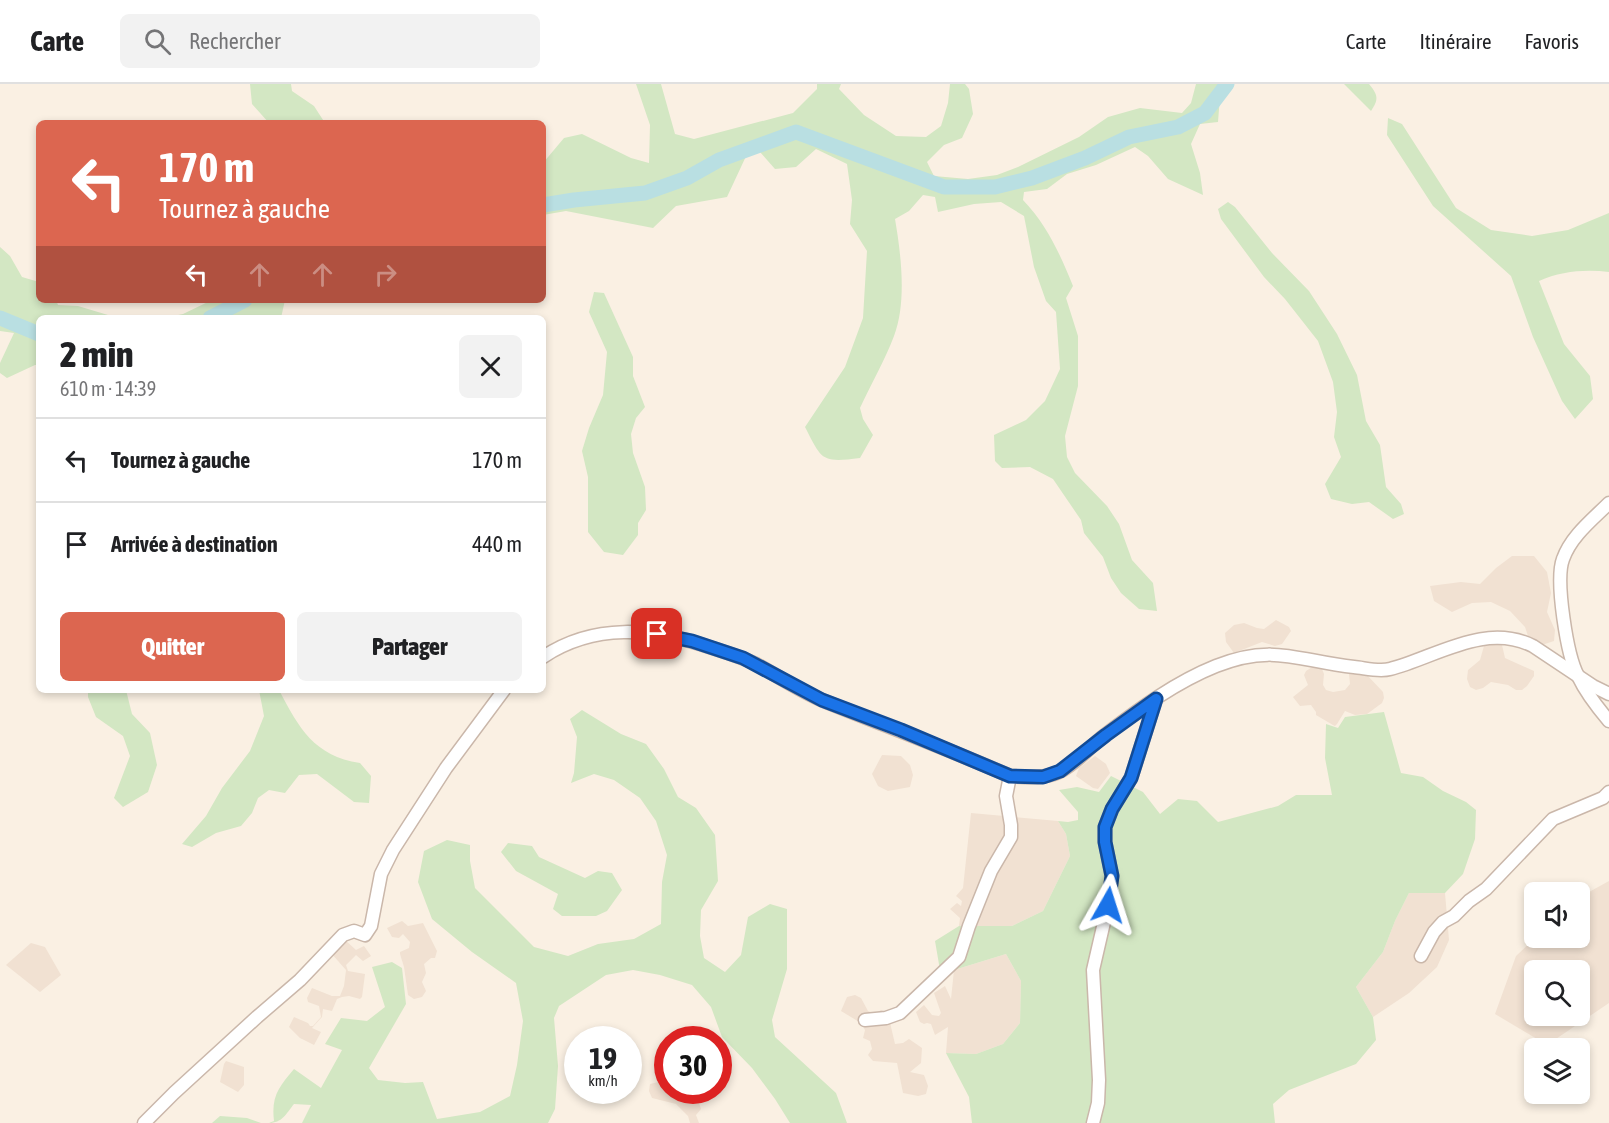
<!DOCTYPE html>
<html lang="fr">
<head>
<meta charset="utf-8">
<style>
  :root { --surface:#fff; --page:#f2f2f2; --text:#202124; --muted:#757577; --line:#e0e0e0; --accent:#dc6650 }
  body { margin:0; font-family:"Asap Condensed",sans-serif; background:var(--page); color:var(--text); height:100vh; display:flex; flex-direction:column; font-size:22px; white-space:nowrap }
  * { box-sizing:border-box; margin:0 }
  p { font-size:20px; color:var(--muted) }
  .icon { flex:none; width:33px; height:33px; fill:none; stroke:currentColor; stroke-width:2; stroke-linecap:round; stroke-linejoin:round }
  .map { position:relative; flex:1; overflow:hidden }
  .sheet { position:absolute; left:36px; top:231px; width:510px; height:378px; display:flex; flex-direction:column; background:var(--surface); border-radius:9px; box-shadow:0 3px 9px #0003 }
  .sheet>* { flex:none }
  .hud { position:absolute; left:36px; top:36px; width:510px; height:183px; border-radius:9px; box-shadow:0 3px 9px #0003; background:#dc6650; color:#fff; overflow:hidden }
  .buttons { position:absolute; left:1524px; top:798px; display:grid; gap:12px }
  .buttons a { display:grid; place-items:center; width:66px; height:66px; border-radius:9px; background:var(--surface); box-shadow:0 3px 9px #0003; font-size:30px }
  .speed { position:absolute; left:564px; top:942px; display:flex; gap:12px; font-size:30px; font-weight:700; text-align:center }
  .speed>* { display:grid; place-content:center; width:78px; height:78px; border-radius:50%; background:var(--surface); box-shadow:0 3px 9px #0003; line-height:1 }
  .speed small { font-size:15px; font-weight:400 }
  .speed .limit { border:9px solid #d22; background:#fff; color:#111 }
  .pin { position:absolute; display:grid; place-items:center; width:51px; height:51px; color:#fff; margin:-26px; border-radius:12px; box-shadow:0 3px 9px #0006 }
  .me { position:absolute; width:66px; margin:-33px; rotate:6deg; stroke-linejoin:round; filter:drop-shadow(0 0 4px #0008) }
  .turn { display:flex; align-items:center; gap:21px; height:126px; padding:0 24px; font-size:27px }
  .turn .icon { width:78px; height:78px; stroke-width:2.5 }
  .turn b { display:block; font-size:42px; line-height:51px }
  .lanes { display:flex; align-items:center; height:57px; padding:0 24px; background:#0003; justify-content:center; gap:30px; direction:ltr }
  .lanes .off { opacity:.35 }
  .round { display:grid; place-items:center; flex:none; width:63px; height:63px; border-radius:9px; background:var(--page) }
  .headline { display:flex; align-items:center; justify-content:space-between; height:102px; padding:0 24px }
  h1 { font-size:36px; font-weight:800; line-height:45px }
  .action { display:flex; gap:12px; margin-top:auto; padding:12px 24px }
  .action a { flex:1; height:69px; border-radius:9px; background:var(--accent); color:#fff; font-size:24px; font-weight:800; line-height:69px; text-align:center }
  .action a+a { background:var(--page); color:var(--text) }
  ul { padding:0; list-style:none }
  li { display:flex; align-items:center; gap:18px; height:84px; padding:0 24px; border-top:2px solid var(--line) }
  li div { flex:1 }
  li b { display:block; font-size:22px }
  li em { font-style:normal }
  header { display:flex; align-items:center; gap:36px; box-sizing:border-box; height:84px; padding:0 30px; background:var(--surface); border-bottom:2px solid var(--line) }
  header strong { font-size:28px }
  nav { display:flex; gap:33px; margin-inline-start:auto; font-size:21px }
  .search { width:420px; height:54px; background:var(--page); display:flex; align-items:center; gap:15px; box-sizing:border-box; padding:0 21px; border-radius:9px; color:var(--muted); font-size:22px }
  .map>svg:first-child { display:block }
  .residential { fill:#f1e1d2; fill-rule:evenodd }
  .green { fill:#d3e7c3 }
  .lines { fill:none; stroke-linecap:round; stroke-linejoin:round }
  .river { stroke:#b9dfe2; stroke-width:15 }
  .minor-casing { stroke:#cab7aa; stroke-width:15 }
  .minor { stroke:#fff; stroke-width:12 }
  .route-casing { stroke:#114b97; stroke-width:15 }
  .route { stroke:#1a73e8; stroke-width:10 }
</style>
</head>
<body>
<header>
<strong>Carte</strong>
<div class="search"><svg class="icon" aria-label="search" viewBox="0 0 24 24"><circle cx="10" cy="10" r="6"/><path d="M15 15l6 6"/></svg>Rechercher</div>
<nav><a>Carte</a><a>Itinéraire</a><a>Favoris</a></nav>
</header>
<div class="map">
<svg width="1609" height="1039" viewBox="0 0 1609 1039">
  <rect width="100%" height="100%" fill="#faf0e3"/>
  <!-- residential -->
  <g class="residential">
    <polygon points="1512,472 1534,472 1547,488 1551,509 1547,528 1555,546 1554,557 1542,561 1528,552 1525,543 1510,527 1491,518 1472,519 1452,528 1434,517 1430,502 1461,498 1480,500 1496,484"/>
    <polygon points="1276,536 1289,543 1291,547 1282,560 1275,562 1262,558 1234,569 1226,558 1225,549 1234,541 1244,539 1257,544 1264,545"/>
    <polygon points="1489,559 1502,561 1505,574 1534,587 1534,592 1527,602 1522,606 1516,606 1508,601 1491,598 1483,604 1476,606 1470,603 1467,595 1468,586 1480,576 1484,562"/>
    <polygon points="1314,582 1322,585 1324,590 1323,601 1326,606 1333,608 1345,606 1350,600 1349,590 1356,587 1366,590 1383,608 1384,614 1382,619 1367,630 1355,631 1345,627 1337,640 1335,642 1333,641 1316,631 1316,628 1311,621 1300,622 1293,613 1308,601 1304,591 1306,587"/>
    <polygon points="882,671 901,672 910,681 913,691 910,703 888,707 878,702 872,690"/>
    <polygon points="1095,672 1106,680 1110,689 1098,705 1093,704 1076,692 1079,684"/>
    <polygon points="971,729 1058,737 1066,750 1070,772 1043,827 1012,842 959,842 960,834 950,825 957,819 961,822 962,817 956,812 963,804"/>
    <path d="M1609,797v122l-62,42 -52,-31 21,-58 19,-18h45v-41zM1534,886h46v46h-46z"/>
    <polygon points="1409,809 1445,809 1449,856 1437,883 1409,909 1373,933 1356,903 1383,868 1395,837"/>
    <polygon points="402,837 408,842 423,839 437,867 435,874 431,874 424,880 426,889 422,898 426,907 422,913 414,915 408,911 404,883 400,870 400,868 409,864 410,858 403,850 399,854 392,853 387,844"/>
    <polygon points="345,856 356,866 364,862 371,872 363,877 356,871 346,881 348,887 365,890 362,913 360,915 349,912 342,913 337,915 332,927 323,925 322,933 312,944 321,948 314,961 300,954 289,943 294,933 308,939 310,942 313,942 321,933 319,922 308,918 307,914 312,904 332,912 340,912 344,902 346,886 331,869"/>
    <polygon points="31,859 45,863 61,891 40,908 6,881"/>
    <polygon points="1006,870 1021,897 1020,939 1003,960 976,970 946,969 948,943 935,951 931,940 927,939 924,940 920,938 916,928 924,921 932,931 939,932 941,929 934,909 945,902 951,915 954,886"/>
    <polygon points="855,911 861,914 868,927 875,930 881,926 888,930 895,960 903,959 909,955 922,964 921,979 910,988 924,991 928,1002 926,1010 918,1012 903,1009 897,979 873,977 868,971 872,965 870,957 863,954 865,946 861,939 841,927 847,913"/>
    <polygon points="226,977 244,983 244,1001 238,1008 220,998 224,980"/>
    <polygon points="658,998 667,1004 668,1006 671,1007 674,1014 696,1010 701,1025 696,1031 699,1039 690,1039 688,1032 676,1020 652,1014 649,1007 650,1000"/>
  </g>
  <!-- green -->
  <g class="green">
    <polygon points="250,0 291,0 292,7 314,22 325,39 269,39 252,20"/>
    <path d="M636,0h25l14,50 19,5 99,-26 24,-24v-5h24l-2,5 25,26 32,21 30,1 15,-11 7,-23 2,-19h15l4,5 4,25 -11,24 -18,7 -17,17 7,14 34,3 29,-4 21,-8 61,-30 29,-20 32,-9 42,5 9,-10 5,-19h25l-3,38 -18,2 -9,20 9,29 3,22 -35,-16 -20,-23 -13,-9 -39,18 -29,9 -20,15 -23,3 -1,8c24,25 37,54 50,86l-7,12 12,38v50l-13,50 2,21 8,16 32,33 12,18 13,36 21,23 4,28 -18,-2 -18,-16 -10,-15 -8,-21 -19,-24 -3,-13 -28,-41 -23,-12 -28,1 -7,-7 -1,-26 32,-15 19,-19 15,-32 -4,-57 -10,-11 -12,-34 -10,-51 -23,-14 -27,2 -36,8 -3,-15 -12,-2 -14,16 -14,8c6,35 12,83 -1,117 -9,24 -23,48 -34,72l3,11 10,16 -13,23c-39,5 -38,2 -55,-31l40,-60 18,-49 4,-67 -17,-27 2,-24 -5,-36 -31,-15 -20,18 -21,2 -15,-17h-12l-21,45 -51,9 -23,22 -87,-17 -23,4v-52l21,-25 18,-4 49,24 18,5 1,-38z"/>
    <path d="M1344,0h25c9,11 10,15 2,27z"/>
    <path d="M1388,34l14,6 54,84 35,22 41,6 36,-6 41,-17v59c-23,-3 -48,-1 -70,9l25,63 26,32 3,23 -18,20 -13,-18 -29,-64 -22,-61 -78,-70 -46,-71z"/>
    <polygon points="1228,118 1235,123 1272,169 1309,207 1337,250 1357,291 1366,337 1380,361 1386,403 1401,420 1404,430 1393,435 1369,418 1352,420 1331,415 1325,400 1341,373 1334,353 1337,328 1333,298 1318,257 1285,215 1264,193 1221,135 1218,125"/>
    <polygon points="0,163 10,172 22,193 39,198 39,216 56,216 58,221 78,222 108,231 109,234 39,234 39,281 35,281 7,294 0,289 0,279 14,249 0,247"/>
    <polygon points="594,208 604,209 633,273 633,292 645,323 636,334 631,350 633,369 645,403 646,426 638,439 638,451 623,471 604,468 588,448 588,393 582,367 589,344 603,311 607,268 589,228"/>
    <polygon points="212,216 285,216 281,234 265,231 254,234 164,234 183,230"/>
    <polygon points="88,606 126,606 132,630 150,649 157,681 148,708 123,723 114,714 130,672 123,652 96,633 88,613"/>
    <path d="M259,606h20c20,38 35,66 81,73l11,13 -2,27 -15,-1 -37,-28 -18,1 -14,18 -16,-3 -11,8 -6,15 -11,13 -25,7 -24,14 -10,-3 24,-28 16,-28 28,-37 14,-35z"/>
    <path d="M582,626l39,24 25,10 18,25 14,28 18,11 19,27 3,46 -17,29 -1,26 4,22 21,14 16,-17 7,-38 22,-13 17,5v60l-15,51 3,17 61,56 11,30h-57l-15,-24 -23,-31 -30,-31 -11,-30 -19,-22 -32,-10 -27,-5 -27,5 -47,31 -5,12 4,48 -3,43 -7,14h-246l9,-18 -17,-1c-8,10 -12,19 -25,19l5,-2c-3,-25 5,-34 20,-52l27,19 21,-38 -17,-6 16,-26 26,3 18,-14 -13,-40 20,-5 10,6 4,36 -37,64 9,12 27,3 18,-1 14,37 43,-7 30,-16 7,-31 6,-44 -7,-38 -44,-31 -40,-33 -14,-37 6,-31 23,-11 23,5v16l5,27 59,59 34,9 30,-12 36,-5 27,-15 1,-42 5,-27 -11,-34 -16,-23 -26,-18 -20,-6 -23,9 3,-10 3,-36 -7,-18z"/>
    <polygon points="1384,628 1401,689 1423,693 1443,707 1466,718 1476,726 1475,755 1463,790 1445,809 1409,809 1395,837 1383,868 1356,903 1373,933 1376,956 1356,980 1289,1006 1273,1020 1275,1039 972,1039 969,1013 946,969 976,970 1003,960 1020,939 1021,897 1006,870 954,886 940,886 935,857 959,842 1012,842 1043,827 1070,772 1066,750 1058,737 1068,738 1078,736 1078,728 1059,706 1077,703 1099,708 1111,692 1143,708 1160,730 1178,715 1197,717 1218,738 1278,722 1296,711 1332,711 1325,674 1326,640 1338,644 1345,633"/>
    <polygon points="508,759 532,762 539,773 585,794 598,787 612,789 622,806 607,827 596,832 562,832 553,825 558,810 516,787 501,768"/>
    <polygon points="220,1032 247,1034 261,1039 212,1039"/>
  </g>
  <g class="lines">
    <!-- river -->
    <g class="river">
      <polyline points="543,121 574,116 645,109 687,94 719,76 796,48 944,103 995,103 1032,94 1085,74 1129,53 1178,43 1205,29 1227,0"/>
      <polyline points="0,234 39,250"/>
      <polyline points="210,234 245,216"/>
    </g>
    <!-- minor casing -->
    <g class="minor-casing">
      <g id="minor">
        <path d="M1609,419c-16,16 -38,33 -46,56 -8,21 4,97 15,117 8,17 19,31 31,45"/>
        <path d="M543,573c51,-34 109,-29 166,-10 16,5 32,10 47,17 22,12 44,27 68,37 62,25 124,48 186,75 16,1 34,3 49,-4 17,-8 31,-26 46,-37 34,-26 71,-53 111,-69 57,-23 82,-5 138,1 11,1 25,5 36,2 46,-12 95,-47 143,-23l60,40 16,8"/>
        <polyline points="1421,872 1434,848 1443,838 1454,832 1469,817 1486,805 1553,735 1603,714 1609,708"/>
        <polyline points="865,936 886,934 900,929 959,873 969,842 991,787 1011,753 1011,741 1006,712 1010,692"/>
        <polyline points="144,1039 174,1009 257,933 300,896 343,851 354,847 365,851 371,842 381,790 393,766 446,684 504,606"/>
        <polyline points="1093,1039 1098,1019 1099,996 1093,886 1108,821 1112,792 1105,758 1105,743 1112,725 1131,694 1156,615"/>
      </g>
    </g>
    <!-- minor -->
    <use href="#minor" class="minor"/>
  </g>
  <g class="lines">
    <!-- route casing -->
    <g class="route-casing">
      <polyline id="route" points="657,550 692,557 743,574 822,616 901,646 1010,692 1043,693 1060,687 1106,651 1156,615 1131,694 1112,725 1105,743 1105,758 1112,792 1108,821"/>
    </g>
    <!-- route -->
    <use href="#route" class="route"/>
  </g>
</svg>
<div class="buttons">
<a><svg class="icon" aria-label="sound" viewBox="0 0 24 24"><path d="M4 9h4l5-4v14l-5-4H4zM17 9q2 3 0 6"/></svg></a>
<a><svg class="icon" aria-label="search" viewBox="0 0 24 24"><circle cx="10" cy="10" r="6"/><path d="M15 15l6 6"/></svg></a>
<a><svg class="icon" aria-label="layers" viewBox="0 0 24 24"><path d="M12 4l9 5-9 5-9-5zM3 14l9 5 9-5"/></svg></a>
</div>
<div class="speed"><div>19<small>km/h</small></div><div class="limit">30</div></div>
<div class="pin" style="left:657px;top:550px;background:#d93025"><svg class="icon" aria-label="arrive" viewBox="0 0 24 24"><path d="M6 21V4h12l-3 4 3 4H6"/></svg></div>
<svg class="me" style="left:1108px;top:821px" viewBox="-20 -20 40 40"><path d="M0-17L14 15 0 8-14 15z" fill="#1a73e8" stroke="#fff" stroke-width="4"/></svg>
<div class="hud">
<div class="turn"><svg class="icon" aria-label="left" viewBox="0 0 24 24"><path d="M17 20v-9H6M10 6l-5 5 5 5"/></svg><div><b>170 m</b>Tournez à gauche</div></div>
<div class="lanes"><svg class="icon" aria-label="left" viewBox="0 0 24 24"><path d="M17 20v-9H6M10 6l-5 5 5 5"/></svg><svg class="icon off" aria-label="ahead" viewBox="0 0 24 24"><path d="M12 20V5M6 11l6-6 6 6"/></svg><svg class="icon off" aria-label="ahead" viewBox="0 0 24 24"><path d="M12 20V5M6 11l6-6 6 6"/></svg><svg class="icon off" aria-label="right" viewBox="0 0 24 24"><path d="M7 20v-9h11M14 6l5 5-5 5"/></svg></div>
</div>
<section class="sheet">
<div class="headline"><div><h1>2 min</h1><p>610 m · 14:39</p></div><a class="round"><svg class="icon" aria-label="close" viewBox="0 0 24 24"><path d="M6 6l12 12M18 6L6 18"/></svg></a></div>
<ul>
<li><svg class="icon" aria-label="left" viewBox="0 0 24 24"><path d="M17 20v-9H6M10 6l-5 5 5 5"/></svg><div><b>Tournez à gauche</b></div><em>170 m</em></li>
<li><svg class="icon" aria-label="arrive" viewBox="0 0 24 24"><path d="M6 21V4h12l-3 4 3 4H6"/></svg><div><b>Arrivée à destination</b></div><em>440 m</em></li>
</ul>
<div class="action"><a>Quitter</a><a>Partager</a></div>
</section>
</div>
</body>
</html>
